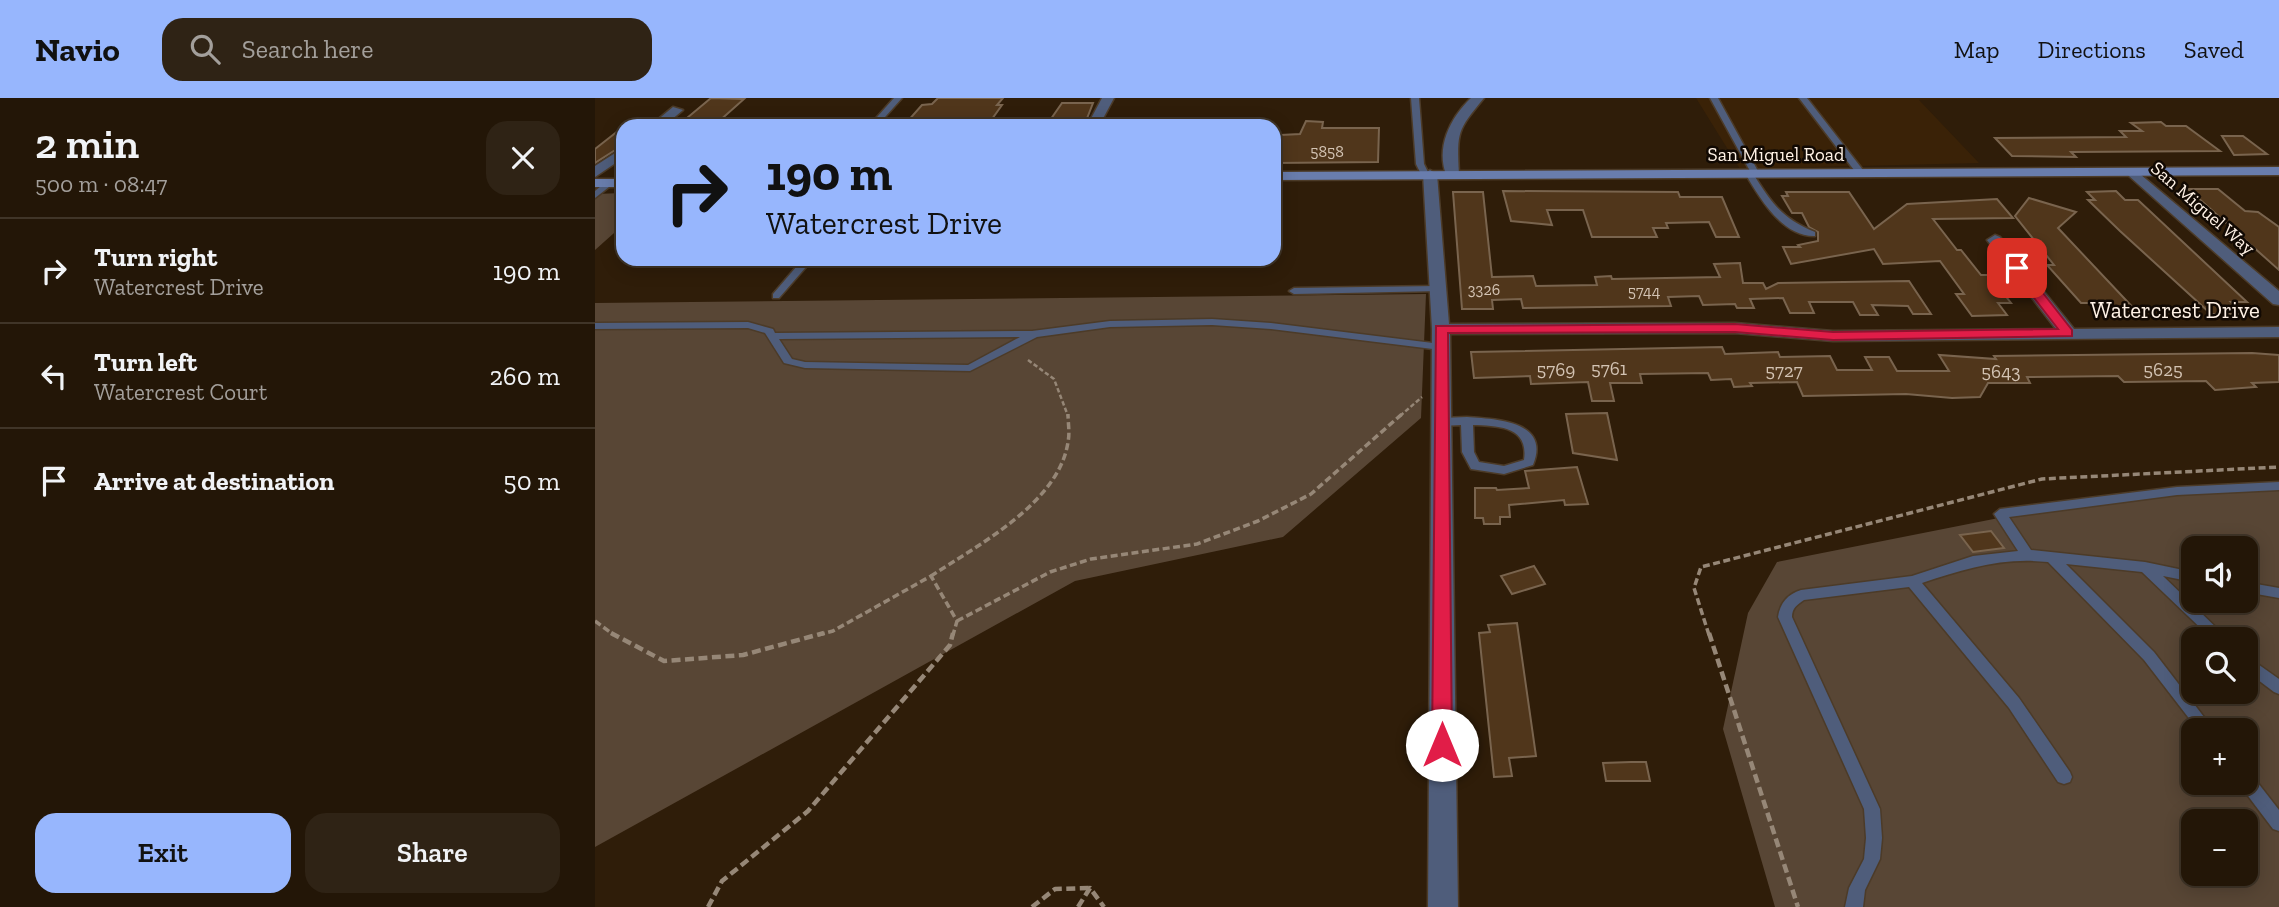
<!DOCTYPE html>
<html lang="en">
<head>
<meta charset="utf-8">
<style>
  :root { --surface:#231607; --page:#2f2315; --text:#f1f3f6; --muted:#a39f9b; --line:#403528; --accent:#97b6fd }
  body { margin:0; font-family:"Zilla Slab",serif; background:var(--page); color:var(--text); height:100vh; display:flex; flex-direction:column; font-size:26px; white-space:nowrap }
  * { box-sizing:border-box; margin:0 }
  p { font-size:23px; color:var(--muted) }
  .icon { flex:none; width:38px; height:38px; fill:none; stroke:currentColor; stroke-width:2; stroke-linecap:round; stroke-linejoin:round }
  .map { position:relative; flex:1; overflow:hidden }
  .side { display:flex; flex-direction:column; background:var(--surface); width:595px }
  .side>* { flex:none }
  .banner { position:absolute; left:21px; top:21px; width:665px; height:147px; border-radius:21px; box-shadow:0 4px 18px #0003,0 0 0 2px var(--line); background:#97b6fd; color:#111; overflow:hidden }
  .fabs { position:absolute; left:1586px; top:438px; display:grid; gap:14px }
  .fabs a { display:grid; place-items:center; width:77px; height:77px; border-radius:14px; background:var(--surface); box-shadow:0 4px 18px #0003,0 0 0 2px var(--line); font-size:35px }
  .pin { position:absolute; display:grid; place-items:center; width:60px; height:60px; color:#fff; margin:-30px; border-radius:14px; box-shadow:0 4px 10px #0006 }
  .me { position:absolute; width:77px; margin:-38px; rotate:0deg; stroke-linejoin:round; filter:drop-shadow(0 0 5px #0008) }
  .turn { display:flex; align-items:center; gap:24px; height:147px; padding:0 35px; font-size:32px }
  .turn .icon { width:91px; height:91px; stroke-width:2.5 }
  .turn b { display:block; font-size:49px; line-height:60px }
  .round { display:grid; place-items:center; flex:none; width:74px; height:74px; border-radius:21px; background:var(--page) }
  .summary { display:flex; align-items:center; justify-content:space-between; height:119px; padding:0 35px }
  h1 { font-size:42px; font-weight:600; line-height:52px }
  .button { display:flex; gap:14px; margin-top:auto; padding:14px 35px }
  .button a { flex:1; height:80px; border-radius:21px; background:var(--accent); color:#111; font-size:28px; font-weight:600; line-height:80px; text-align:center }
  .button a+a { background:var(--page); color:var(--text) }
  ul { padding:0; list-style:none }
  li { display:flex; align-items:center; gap:21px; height:105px; padding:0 35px; border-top:2px solid var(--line) }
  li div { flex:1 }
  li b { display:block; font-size:26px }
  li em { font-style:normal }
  header { display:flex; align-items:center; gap:42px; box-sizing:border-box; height:98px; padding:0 35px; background:var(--accent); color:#111 }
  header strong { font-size:33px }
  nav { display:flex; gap:38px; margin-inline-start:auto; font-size:24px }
  .search { width:490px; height:63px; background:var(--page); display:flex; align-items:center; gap:18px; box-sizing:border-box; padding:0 24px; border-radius:21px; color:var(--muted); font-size:26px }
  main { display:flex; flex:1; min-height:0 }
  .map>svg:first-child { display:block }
  .built { fill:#3a2207 }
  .green { fill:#584635; fill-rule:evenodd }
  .building { fill:#50361b; stroke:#79644e; stroke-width:2 }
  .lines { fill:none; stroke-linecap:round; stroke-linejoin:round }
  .lane-casing { stroke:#4c3b28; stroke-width:3 }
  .street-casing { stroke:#4c3b28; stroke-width:3 }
  .secondary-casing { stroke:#4c3b28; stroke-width:3 }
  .path-far2 { stroke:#968777; stroke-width:2.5; stroke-dasharray:4.5 2.5; stroke-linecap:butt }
  .path-far1 { stroke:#968777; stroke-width:3.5; stroke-dasharray:7 3.5; stroke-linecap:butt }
  .path { stroke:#968777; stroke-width:4.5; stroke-dasharray:9 4.5; stroke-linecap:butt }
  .lane { fill:#4f5d7b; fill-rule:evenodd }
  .street { fill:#4f5d7b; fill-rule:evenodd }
  .secondary { fill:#697dad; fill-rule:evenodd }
  .route { fill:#e11d48; stroke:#92132f; stroke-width:2 }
  .labels { text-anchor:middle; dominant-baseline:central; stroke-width:5; stroke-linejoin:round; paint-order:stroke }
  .far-number-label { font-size:16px; fill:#d3c3b3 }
  .far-street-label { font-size:19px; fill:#fff2e6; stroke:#110903 }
  .number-label { font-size:19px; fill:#d3c3b3 }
  .street-label { font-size:23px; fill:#fff2e6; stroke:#110903 }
</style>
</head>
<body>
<header>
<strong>Navio</strong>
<div class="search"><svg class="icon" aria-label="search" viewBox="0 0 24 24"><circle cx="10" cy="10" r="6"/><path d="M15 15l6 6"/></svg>Search here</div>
<nav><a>Map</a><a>Directions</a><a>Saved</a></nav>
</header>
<main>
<section class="side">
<div class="summary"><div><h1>2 min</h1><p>500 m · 08:47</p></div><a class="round"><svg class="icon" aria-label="close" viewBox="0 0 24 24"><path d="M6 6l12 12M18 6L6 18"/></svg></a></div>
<ul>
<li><svg class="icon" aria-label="right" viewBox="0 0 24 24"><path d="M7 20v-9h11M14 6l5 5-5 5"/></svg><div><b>Turn right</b><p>Watercrest Drive</p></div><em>190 m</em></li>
<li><svg class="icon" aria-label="left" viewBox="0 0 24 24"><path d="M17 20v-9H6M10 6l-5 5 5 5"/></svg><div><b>Turn left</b><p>Watercrest Court</p></div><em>260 m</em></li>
<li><svg class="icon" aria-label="arrive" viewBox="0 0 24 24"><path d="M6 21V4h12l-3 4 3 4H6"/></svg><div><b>Arrive at destination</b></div><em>50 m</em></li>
</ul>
<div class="button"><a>Exit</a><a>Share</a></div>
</section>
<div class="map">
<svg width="1684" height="809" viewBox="0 0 1684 809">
  <rect width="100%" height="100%" fill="#2f1d09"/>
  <!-- built -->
  <polygon class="built" points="1101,0 1401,0 1324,2 1384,65 1145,71"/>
  <!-- green -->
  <g class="green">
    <polygon points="28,95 28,127 0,152 0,96"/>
    <polygon points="831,196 826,320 688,439 480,483 0,749 0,205"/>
    <path d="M1684,392v417h-504l-52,-178 25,-116 29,-51 313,-62zM1598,450h52v52h-52zM1598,541h52v52h-52zM1598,632h52v52h-52zM1598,723h52v52h-52z"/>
  </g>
  <!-- building -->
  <g class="building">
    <polygon points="116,0 149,1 122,25 86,25"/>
    <polygon points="343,0 408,0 402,7 407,7 392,28 311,25 327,7 337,6"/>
    <polygon points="467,5 498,5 489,28 451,28"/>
    <polygon points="711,23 728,24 727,30 784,30 783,64 679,65 679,49 684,49 686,37 705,36"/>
    <polygon points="1566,24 1571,28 1591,28 1625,53 1476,54 1481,59 1417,58 1400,40 1531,39 1525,33 1547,33 1536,25"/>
    <polygon points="28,29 28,47 0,65 0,51"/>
    <polygon points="1627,38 1648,38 1672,56 1639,57"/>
    <polygon points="1593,91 1623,91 1650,113 1663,114 1684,129 1684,172"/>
    <polygon points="908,93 1083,94 1085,99 1127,99 1144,139 1121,139 1114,124 1071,125 1073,130 1058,130 1062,139 997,139 988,112 952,112 957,127 916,123"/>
    <polygon points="1521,93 1530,102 1543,102 1652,204 1636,204 1649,216 1616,216 1525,133 1493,102 1500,102 1492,94"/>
    <polygon points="858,94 888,94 897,179 938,178 941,188 1002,187 1000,179 1016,178 1017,181 1125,179 1119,166 1145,165 1148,185 1168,185 1171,191 1183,185 1314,183 1336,216 1318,216 1313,208 1277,207 1283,217 1265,217 1258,204 1214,204 1219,215 1195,215 1188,200 1155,201 1159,210 1142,210 1140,206 1108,207 1104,198 1073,199 1076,208 928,210 926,201 897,202 898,211 867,211"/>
    <polygon points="1191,94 1254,94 1279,131 1312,106 1402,101 1418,120 1338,121 1362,152 1366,152 1386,177 1394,177 1416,205 1403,205 1412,217 1377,218 1361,196 1369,196 1345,163 1288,166 1279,151 1196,166 1188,149 1205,149 1203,147 1223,143 1223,134 1214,129 1207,115 1197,115 1187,98 1193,98"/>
    <polygon points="1434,100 1481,114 1463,130 1545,217 1523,217 1511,205 1486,205 1452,167 1459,167 1420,118"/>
    <polygon points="1127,249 1130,256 1183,254 1185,259 1235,258 1242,272 1277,272 1270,259 1294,259 1302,273 1354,273 1344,257 1401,261 1399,258 1657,255 1684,257 1684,284 1657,285 1661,289 1620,292 1611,283 1529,284 1523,278 1432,279 1435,285 1393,285 1385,299 1357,300 1311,296 1208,298 1202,284 1155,285 1157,288 1139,289 1136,281 1116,282 1113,275 1045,276 1047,285 1015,285 1019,303 997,303 993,284 936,286 935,278 879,280 876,254"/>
    <polygon points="1012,315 1022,362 978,355 971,316"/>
    <polygon points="982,369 993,406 970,407 969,402 914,407 915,419 905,419 905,426 889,426 888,420 880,420 880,390 901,390 902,392 934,390 930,373"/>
    <polygon points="1396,433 1409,450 1378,454 1365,437"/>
    <polygon points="939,468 950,486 917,496 906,478"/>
    <polygon points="922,525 941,658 914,660 917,678 899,679 884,535 895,534 893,527"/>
    <polygon points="1036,664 1051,664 1055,683 1011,683 1008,665"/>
  </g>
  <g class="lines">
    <!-- lane casing -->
    <g class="lane-casing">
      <g id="lane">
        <polygon points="299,0 307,0 282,28 274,28"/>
        <polygon points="816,0 824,0 829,66 834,76 830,78 827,78 821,66"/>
        <path d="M1115,0h8l41,75 -5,2c18,29 29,44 61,57v4c-33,1 -56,-39 -70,-63l5,-2z"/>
        <polygon points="1204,0 1212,0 1268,72 1268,76 1262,76"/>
        <polygon points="12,83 19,85 0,100 0,93"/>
        <polygon points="208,161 218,161 184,200 178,200 178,196"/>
        <polygon points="842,188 847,191 845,193 699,196 694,193 699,190"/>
        <path d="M617,221l59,4 170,21 5,3 -5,3 -170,-21 -59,-4 -102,2 -73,10 -67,34 -165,-3 -21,-5 -19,-30 -17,-5 -153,1v-6l153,-1 25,7 2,4 257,-2 78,-10zM425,239l-52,28 -163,-3 -13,-3 -13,-20z"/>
        <path d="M872,319c29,2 84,4 66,48l-29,9 -33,-5 -9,-17 -1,-27 -20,1 -6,-4 6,-4zM878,327c25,1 56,1 51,35l-20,6 -25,-4 -5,-10z"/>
        <path d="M1684,384v8l-102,5 -168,22 22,33 114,12 48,10v10l-30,-6 65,63h-16l-70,-67 -76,-8 88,88 60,78h-16l-54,-70 -96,-98c-46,-5 -83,7 -126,21l97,115 51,74 2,5 -2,5 -6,2 -6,-2 -49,-74 -100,-121 -105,13c-7,5 -12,8 -12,17l88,192 2,29 -2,21 -15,31 -2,17h-18l4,-19 15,-29 2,-21 -2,-29 -86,-192c2,-14 10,-23 23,-27l111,-14 61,-20 45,-5 -24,-37 6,-5 177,-22z"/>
        <polygon points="1650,484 1684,490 1684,500 1650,494"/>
        <polygon points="1650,557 1684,581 1684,596 1679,594 1650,572"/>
        <polygon points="1650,674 1656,676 1684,712 1684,733 1678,731 1644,686 1644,684 1650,684"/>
      </g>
    </g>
    <!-- street casing -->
    <g class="street-casing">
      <g id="street">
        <polygon points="507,0 519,0 504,28 492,28"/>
        <path d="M876,0h13c-27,33 -27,33 -25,76l-12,3c-12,-29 3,-59 24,-79z"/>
        <polygon points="78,9 88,12 69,28 55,28"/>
        <polygon points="28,50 28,60 0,79 0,68"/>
        <polygon points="1539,71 1684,193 1684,207 1678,206 1534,78 1532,75"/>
        <polygon points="835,72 842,76 854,226 1140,225 1238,233 1461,231 1392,142 1400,137 1405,139 1479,231 1684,229 1684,239 1238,243 1140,235 855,236 863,809 833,809 837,231 828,76"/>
      </g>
    </g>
    <!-- secondary casing -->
    <g class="secondary-casing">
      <g id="secondary">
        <polygon points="1684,69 1684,77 679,82 679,74"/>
        <rect x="0" y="81" width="28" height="8"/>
      </g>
    </g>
    <!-- path-far2 -->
    <g class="path-far2">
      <polyline points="433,262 459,281 473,318"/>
      <polyline points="805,318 827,299"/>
    </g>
    <!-- path-far1 -->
    <g class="path-far1">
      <path d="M336,478c47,-31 128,-73 137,-134 2,-9 0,-19 0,-28"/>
      <polyline points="0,523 19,537"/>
      <polyline points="362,523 455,474 496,461 602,446 663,423 716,396 807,316"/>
      <polyline points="223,537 238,533 336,478 362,523 358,537"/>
      <polyline points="1114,537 1099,490 1106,469 1447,381 1684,369"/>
    </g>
    <!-- path -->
    <g class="path">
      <polyline points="16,535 69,563 148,557 229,535"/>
      <polyline points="1114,535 1203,809"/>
      <polyline points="113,809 127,783 213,713 355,547 358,535"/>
      <polyline points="437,809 460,791 495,790"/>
      <polyline points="483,809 495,790 509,809"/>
    </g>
    <!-- lane -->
    <use href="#lane" class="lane"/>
    <!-- street -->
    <use href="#street" class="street"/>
    <!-- secondary -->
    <use href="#secondary" class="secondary"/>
  </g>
  <!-- route -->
  <polygon class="route" points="1418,168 1427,168 1477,232 1477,238 1238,242 1140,234 853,235 857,647 854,654 847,656 840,654 837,647 841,228 1140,226 1238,234 1463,231 1418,173"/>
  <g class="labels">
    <!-- far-number labels -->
    <g class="far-number-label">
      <text x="732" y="53">5858</text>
      <text x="889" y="191">3326</text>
      <text x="1049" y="193">5744</text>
    </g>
    <!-- far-street labels -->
    <g class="far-street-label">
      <text x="1181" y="56">San Miguel Road</text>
      <text transform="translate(1608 110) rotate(41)">San Miguel Way</text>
    </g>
    <!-- number labels -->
    <g class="number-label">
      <text x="1014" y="270">5761</text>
      <text x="961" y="271">5769</text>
      <text x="1568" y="271">5625</text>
      <text x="1189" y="272">5727</text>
      <text x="1406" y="273">5643</text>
    </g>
    <!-- street labels -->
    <g class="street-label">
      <text x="1580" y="212">Watercrest Drive</text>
    </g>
  </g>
</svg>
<div class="fabs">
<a><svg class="icon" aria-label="sound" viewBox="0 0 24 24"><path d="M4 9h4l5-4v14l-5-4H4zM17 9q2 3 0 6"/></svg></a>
<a><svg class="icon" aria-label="search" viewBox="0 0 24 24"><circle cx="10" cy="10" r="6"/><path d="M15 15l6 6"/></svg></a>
<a>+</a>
<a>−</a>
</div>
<div class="pin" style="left:1422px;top:170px;background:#d93025"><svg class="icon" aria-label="arrive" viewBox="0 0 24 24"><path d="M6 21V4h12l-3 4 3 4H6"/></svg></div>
<svg class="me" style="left:847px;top:647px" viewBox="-20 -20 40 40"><circle r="19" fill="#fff"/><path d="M0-13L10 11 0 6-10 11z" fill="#e11d48"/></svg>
<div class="banner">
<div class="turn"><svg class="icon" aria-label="right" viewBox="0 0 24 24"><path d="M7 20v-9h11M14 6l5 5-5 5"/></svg><div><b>190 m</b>Watercrest Drive</div></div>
</div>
</div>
</main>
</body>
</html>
